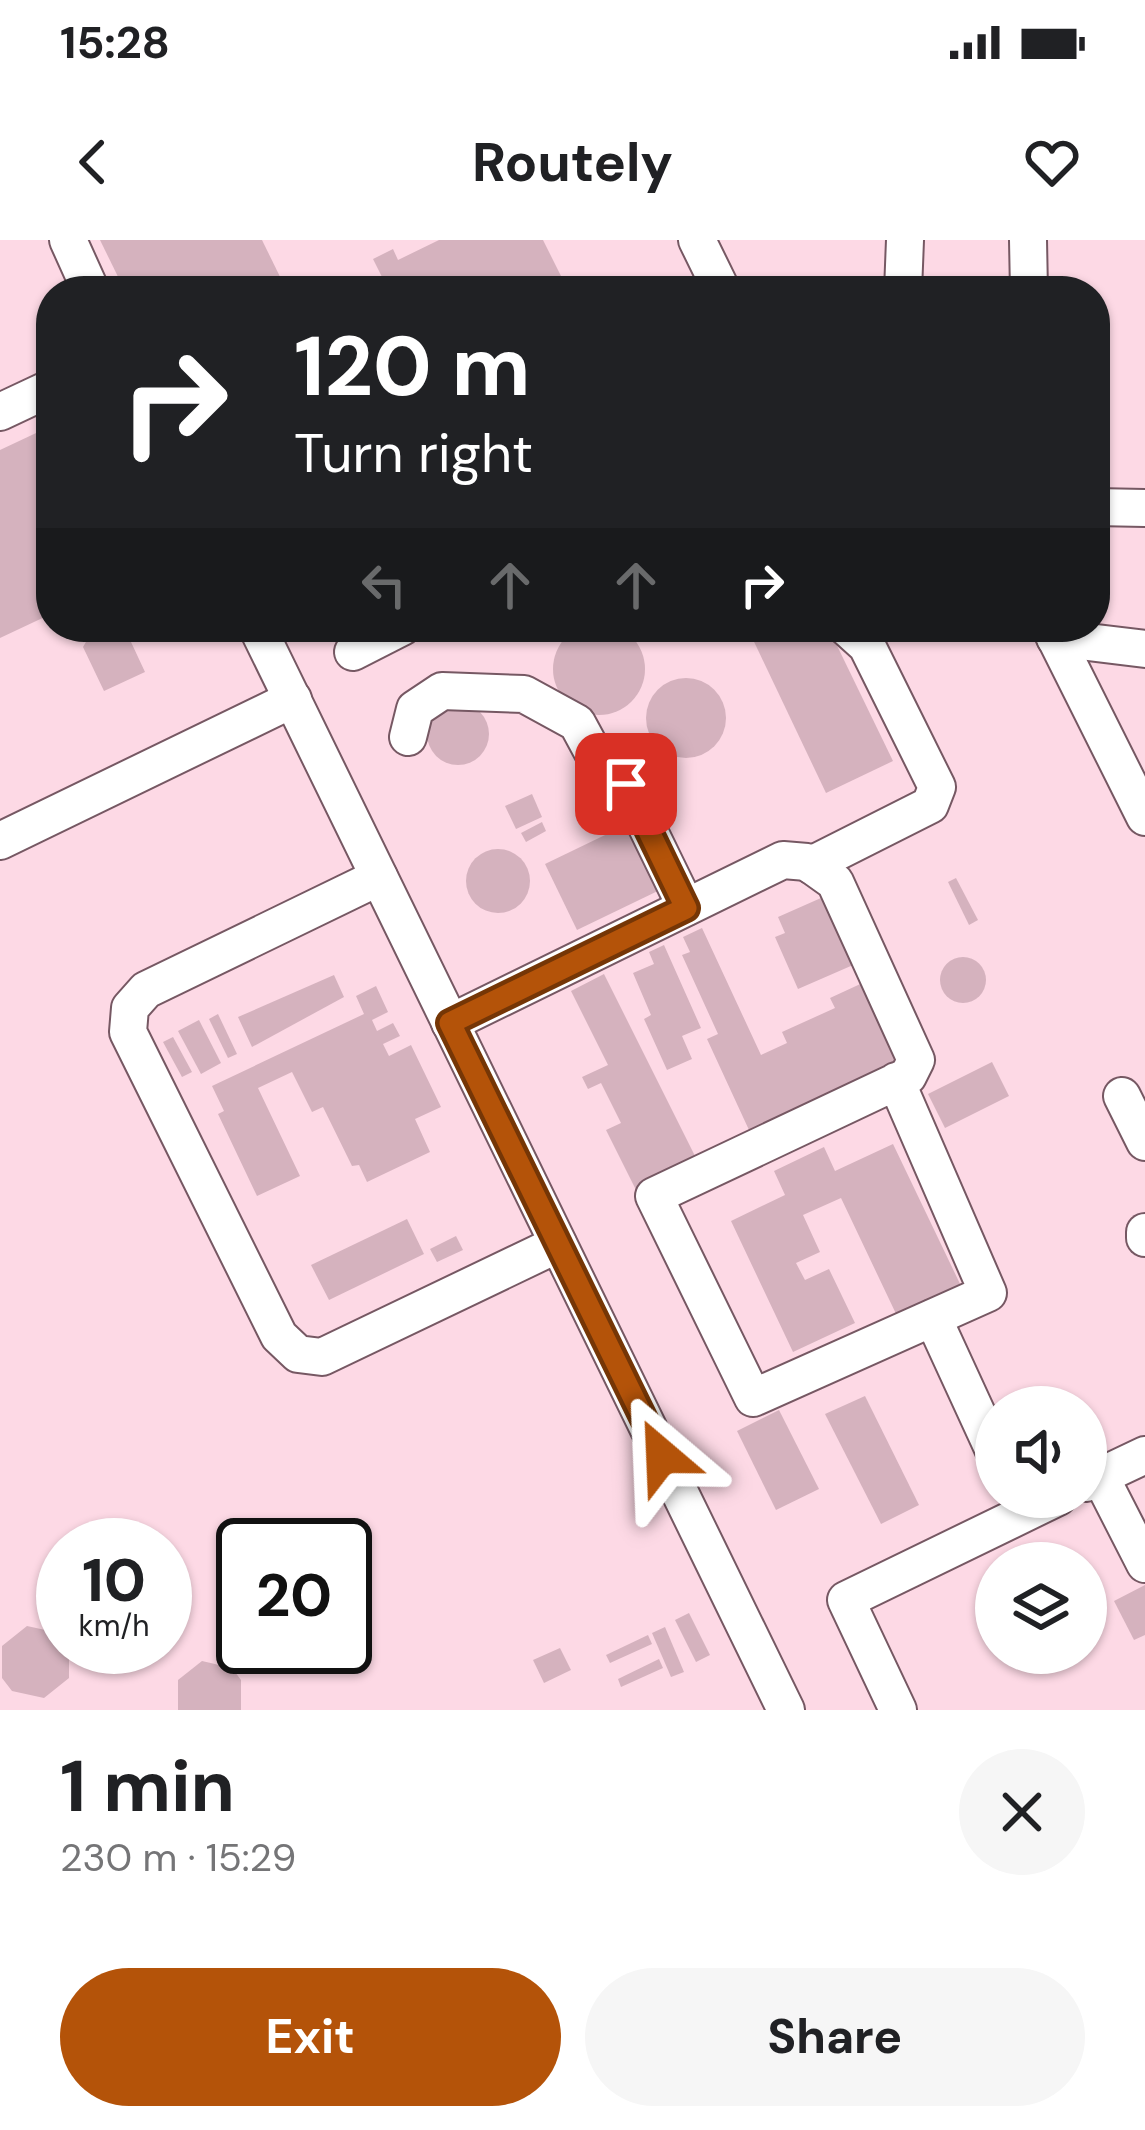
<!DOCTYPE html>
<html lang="en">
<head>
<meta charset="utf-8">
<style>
  :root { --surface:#fff; --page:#f6f6f6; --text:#202124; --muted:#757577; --accent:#b45309 }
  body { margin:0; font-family:"DM Sans",sans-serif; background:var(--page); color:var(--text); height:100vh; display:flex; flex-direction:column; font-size:45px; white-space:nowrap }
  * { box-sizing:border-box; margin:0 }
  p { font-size:39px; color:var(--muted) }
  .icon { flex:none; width:66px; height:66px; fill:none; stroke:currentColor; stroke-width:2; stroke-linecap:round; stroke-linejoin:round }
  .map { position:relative; height:1470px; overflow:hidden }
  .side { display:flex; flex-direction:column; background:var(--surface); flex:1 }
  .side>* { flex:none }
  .top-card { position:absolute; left:36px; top:36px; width:1074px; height:366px; border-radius:48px; box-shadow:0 3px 9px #0004; background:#202124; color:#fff; overflow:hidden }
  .buttons { position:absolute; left:975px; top:1146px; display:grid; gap:24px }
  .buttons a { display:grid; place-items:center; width:132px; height:132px; border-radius:50%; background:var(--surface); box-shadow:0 3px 9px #0004; font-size:60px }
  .speed { position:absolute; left:36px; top:1278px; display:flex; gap:24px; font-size:60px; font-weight:700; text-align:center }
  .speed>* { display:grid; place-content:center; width:156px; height:156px; border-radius:50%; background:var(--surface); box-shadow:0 3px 9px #0004; line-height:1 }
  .speed small { font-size:30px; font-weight:400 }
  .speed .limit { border:6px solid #111; border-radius:18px; background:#fff; color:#111 }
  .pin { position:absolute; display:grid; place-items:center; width:102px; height:102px; color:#fff; margin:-51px; border-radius:24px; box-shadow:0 6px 18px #0006 }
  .me { position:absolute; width:132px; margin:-66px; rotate:334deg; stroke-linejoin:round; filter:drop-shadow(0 0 9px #0008) }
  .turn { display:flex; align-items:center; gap:42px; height:252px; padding:0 60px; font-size:54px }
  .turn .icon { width:156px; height:156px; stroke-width:2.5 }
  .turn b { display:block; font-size:84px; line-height:102px }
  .lanes { display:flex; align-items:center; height:114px; padding:0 60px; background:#0003; justify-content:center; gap:60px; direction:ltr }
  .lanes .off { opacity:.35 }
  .round { display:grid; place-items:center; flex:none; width:126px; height:126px; border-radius:63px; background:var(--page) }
  .headline { display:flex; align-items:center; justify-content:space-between; height:204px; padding:0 60px }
  h1 { font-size:72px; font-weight:700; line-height:90px }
  .button { display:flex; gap:24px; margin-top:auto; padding:24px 60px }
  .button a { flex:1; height:138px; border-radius:72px; background:var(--accent); color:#fff; font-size:48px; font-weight:700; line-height:138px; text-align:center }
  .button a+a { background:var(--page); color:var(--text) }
  .status { display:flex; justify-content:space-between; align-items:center; height:84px; padding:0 60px; background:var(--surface); direction:ltr }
  .status svg { height:33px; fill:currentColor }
  header { display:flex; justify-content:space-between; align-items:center; height:156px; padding:0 60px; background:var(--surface); font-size:54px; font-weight:700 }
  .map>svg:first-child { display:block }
  .building { fill:#d5b2be }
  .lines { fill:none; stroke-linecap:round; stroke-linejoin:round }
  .minor-casing { stroke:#765863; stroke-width:40 }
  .minor { stroke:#fff; stroke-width:36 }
  .route-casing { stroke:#753606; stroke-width:30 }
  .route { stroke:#b45309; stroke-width:21 }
</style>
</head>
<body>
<div class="status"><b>15:28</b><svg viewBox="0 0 49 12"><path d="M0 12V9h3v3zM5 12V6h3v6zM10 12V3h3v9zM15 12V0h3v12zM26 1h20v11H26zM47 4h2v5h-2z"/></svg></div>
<header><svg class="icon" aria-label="back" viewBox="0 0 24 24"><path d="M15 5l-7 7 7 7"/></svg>Routely<svg class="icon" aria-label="heart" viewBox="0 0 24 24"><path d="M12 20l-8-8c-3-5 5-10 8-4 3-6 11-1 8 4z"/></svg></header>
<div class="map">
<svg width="1145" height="1470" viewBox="0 0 1145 1470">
  <rect width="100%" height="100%" fill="#fdd9e5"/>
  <!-- building -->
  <g class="building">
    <polygon points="100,0 262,0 287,51 125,51"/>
    <polygon points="439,0 543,0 567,48 389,51 373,19 393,9 398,20"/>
    <polygon points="51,186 51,374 0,398 0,210"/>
    <circle cx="599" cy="429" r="46"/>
    <polygon points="86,387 124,387 145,432 104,451 83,407 90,395"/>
    <polygon points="747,387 828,387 893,521 826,553"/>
    <circle cx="686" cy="478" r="40"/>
    <circle cx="458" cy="494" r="31"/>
    <polygon points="532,554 542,577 516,589 505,566"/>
    <polygon points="542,582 546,591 526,602 521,593"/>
    <polygon points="632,582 664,648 577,690 545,624"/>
    <circle cx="498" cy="641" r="32"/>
    <polygon points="956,638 978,680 969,685 948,642"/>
    <polygon points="830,654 860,722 798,749 775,697 785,693 778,677"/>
    <polygon points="702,688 761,815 787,803 782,792 835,768 830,758 869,740 906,818 749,890 707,799 718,794 682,715 690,712 683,697"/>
    <polygon points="664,705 701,788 682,796 692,819 667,830 644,779 651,775 633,733 654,724 649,712"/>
    <circle cx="963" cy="740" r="23"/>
    <polygon points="604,734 698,922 637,952 606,890 621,883 601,843 588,849 582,837 608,825 571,751"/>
    <polygon points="334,735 344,757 252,807 238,777"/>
    <polygon points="376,746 388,772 372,780 377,791 393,783 400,796 383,804 389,816 411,805 441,867 415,879 430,912 367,942 359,925 352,926 323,867 312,872 292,832 258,848 300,936 257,956 218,874 224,871 212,846 364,774 356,756"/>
    <polygon points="218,774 237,814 228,818 209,779"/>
    <polygon points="199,780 221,823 201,834 178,791"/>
    <polygon points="173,797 192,832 182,837 163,802"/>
    <polygon points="992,822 1009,856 945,888 928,854"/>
    <polygon points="893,904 962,1048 898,1078 841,958 803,975 820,1012 796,1023 805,1040 829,1029 855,1083 793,1112 731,981 785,955 774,931 824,907 835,931"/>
    <polygon points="407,979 424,1014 329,1060 311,1025"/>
    <polygon points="456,996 463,1010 437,1022 430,1009"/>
    <polygon points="865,1156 919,1265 881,1284 825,1174"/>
    <polygon points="779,1170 819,1249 776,1270 737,1191"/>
    <polygon points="243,1305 243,1342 233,1323"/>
    <polygon points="1145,1345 1145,1395 1134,1400 1114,1361"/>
    <polygon points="689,1373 710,1415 696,1422 675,1380"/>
    <polygon points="27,1386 59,1393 63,1407 69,1407 69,1438 44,1458 12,1451 2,1438 2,1406"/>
    <polygon points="665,1387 684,1432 671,1437 652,1393"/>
    <polygon points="648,1395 652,1404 610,1423 606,1415"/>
    <polygon points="560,1408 571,1430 544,1443 533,1420"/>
    <polygon points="659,1419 663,1428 621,1447 618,1439"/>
    <polygon points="202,1421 232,1428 241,1440 241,1470 178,1470 178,1440"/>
  </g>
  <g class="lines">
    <!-- minor casing -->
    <g class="minor-casing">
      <g id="minor">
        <polyline points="68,0 91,51"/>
        <polyline points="697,0 722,51"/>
        <polyline points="1028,0 1029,51"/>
        <polyline points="903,51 905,0"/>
        <polyline points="0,172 51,148"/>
        <polyline points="1095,267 1145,268"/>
        <polyline points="257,387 786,1470"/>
        <polyline points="1050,387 1145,577"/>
        <polyline points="1055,398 1145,409"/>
        <polyline points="353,412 402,387"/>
        <polyline points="408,497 415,469 442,451 524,454 577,483 597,520 626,544 686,667"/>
        <polyline points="0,601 293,459"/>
        <polyline points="811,625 930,565 937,547 867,406 846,387"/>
        <polyline points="379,637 146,750 130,768 128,792 279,1096 298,1114 322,1117 558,1004"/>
        <polyline points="450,783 783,620 807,622 835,642 916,820 908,836 654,956 753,1158 988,1053 896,841"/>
        <polyline points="1122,856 1145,902"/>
        <polyline points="1145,992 1145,998"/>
        <polyline points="933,1078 996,1215"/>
        <polyline points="1100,1236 1145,1324"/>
        <polyline points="1086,1243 1145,1215"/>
        <polyline points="898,1470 846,1360 1058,1257"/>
      </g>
    </g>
    <!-- minor -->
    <use href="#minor" class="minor"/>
  </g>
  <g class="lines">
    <!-- route casing -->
    <g class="route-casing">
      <polyline id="route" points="626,544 686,668 450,783 662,1216"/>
    </g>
    <!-- route -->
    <use href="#route" class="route"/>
  </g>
</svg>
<div class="buttons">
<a><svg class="icon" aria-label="sound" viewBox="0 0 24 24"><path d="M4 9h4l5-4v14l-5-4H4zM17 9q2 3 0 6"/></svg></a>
<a><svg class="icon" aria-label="layers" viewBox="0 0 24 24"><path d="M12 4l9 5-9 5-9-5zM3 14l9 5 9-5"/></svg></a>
</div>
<div class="speed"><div>10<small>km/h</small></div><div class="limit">20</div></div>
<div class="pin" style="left:626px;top:544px;background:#d93025"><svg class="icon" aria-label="arrive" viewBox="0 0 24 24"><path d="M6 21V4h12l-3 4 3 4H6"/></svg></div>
<svg class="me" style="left:662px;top:1216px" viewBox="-20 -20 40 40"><path d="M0-17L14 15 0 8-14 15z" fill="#b45309" stroke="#fff" stroke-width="4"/></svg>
<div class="top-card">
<div class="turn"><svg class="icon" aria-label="right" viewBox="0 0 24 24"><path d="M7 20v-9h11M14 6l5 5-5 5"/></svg><div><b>120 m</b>Turn right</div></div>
<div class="lanes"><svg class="icon off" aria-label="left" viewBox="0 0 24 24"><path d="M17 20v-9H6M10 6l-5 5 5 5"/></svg><svg class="icon off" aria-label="ahead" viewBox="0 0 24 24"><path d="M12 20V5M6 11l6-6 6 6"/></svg><svg class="icon off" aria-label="ahead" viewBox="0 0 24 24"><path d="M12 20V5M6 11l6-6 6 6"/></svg><svg class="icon" aria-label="right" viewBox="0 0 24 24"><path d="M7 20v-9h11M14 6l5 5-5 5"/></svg></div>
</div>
</div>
<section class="side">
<div class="headline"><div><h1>1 min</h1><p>230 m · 15:29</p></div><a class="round"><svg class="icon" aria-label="close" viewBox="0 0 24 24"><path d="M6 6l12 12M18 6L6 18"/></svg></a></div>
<div class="button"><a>Exit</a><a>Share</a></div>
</section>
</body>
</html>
